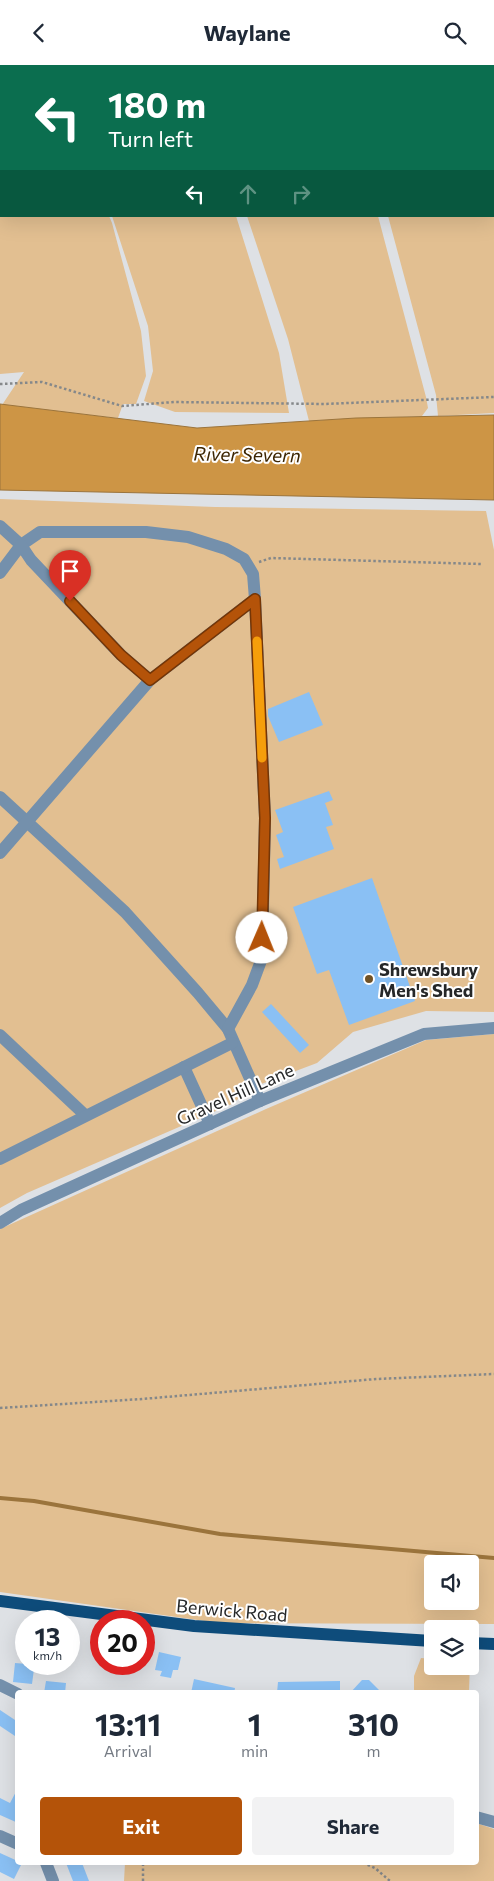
<!DOCTYPE html>
<html lang="en">
<head>
<meta charset="utf-8">
<style>
  :root { --surface:#fff; --page:#f2f2f3; --text:#1f2937; --muted:#747a83; --accent:#b45309 }
  body { margin:0; font-family:Commissioner,sans-serif; background:var(--page); color:var(--text); height:100vh; display:flex; flex-direction:column; font-size:19px; white-space:nowrap }
  * { box-sizing:border-box; margin:0 }
  p { font-size:16px; color:var(--muted) }
  .icon { flex:none; width:28px; height:28px; fill:none; stroke:currentColor; stroke-width:2; stroke-linecap:round; stroke-linejoin:round }
  .map { position:relative; flex:1; overflow:hidden }
  .side { position:absolute; left:15px; top:1625px; width:464px; height:175px; display:flex; flex-direction:column; background:var(--surface); border-radius:5px; box-shadow:0 5px 20px #0002 }
  .side>* { flex:none }
  .banner { position:absolute; left:0px; top:0px; width:495px; height:152px; box-shadow:0 5px 20px #0002; background:#0b6e4f; color:#fff; overflow:hidden }
  .controls { position:absolute; left:424px; top:1490px; display:grid; gap:10px }
  .controls a { display:grid; place-items:center; width:55px; height:55px; border-radius:5px; background:var(--surface); box-shadow:0 5px 20px #0002; font-size:25px }
  .speed { position:absolute; left:15px; top:1545px; display:flex; gap:10px; font-size:25px; font-weight:700; text-align:center }
  .speed>* { display:grid; place-content:center; width:65px; height:65px; border-radius:50%; background:var(--surface); box-shadow:0 5px 20px #0002; line-height:1 }
  .speed small { font-size:12px; font-weight:400 }
  .speed .limit { border:8px solid #d22; background:#fff; color:#111 }
  .pin { position:absolute; display:grid; place-items:center; width:42px; height:42px; color:#fff; margin:-51px -21px; border-radius:50% 50% 50% 0; rotate:-45deg; box-shadow:0 0 5px #0007 }
  .pin .icon { rotate:45deg }
  .me { position:absolute; width:55px; margin:-28px; rotate:1deg; stroke-linejoin:round; filter:drop-shadow(0 0 4px #0008) }
  .turn { display:flex; align-items:center; gap:18px; height:105px; padding:0 25px; font-size:22px }
  .turn .icon { width:65px; height:65px; stroke-width:2.5 }
  .turn b { display:block; font-size:35px; line-height:42px }
  .lanes { display:flex; align-items:center; height:48px; padding:0 25px; background:#0003; justify-content:center; gap:25px; direction:ltr }
  .lanes .off { opacity:.35 }
  .eta { display:flex; justify-content:space-evenly; align-items:center; height:85px; text-align:center }
  .eta b { font-size:30px; font-weight:700; line-height:35px }
  .primary-button { display:flex; gap:10px; margin-top:auto; padding:10px 25px }
  .primary-button a { flex:1; height:58px; border-radius:5px; background:var(--accent); color:#fff; font-size:20px; font-weight:700; line-height:58px; text-align:center }
  .primary-button a+a { background:var(--page); color:var(--text) }
  header { display:flex; justify-content:space-between; align-items:center; height:65px; padding:0 25px; background:var(--surface); font-size:22px; font-weight:700 }
  .map>svg:first-child { display:block }
  .green { fill:#e2bf91; fill-rule:evenodd }
  .water { fill:#cd9545; stroke:#9b743c }
  .lines { fill:none; stroke-linecap:round; stroke-linejoin:round }
  .stream { stroke:#9b743c; stroke-width:4 }
  .building { fill:#8ac0f4 }
  .path { stroke:#85888a; stroke-width:2.5; stroke-dasharray:2.5 2.5; stroke-linecap:butt }
  .minor { stroke:#7490ac; stroke-width:12 }
  .major { stroke:#0e4c7b; stroke-width:12 }
  .route-casing { stroke:#753606; stroke-width:12 }
  .route { stroke:#b45309; stroke-width:9 }
  .slow { stroke:#f59e0b; stroke-width:9 }
  .poi-dot { fill:#705226; stroke:#fff; stroke-width:2 }
  .labels { text-anchor:middle; dominant-baseline:central; stroke-width:4; stroke-linejoin:round; paint-order:stroke }
  .poi-label { font-size:18px; font-weight:bold; fill:#252728; stroke:#fff; text-anchor:start }
  .street-label { font-size:18px; fill:#252728; stroke:#fff }
  .water-label { font-size:19px; font-style:italic; fill:#3d2603; stroke:#fff }
</style>
</head>
<body>
<header><svg class="icon" aria-label="back" viewBox="0 0 24 24"><path d="M15 5l-7 7 7 7"/></svg>Waylane<svg class="icon" aria-label="search" viewBox="0 0 24 24"><circle cx="10" cy="10" r="6"/><path d="M15 15l6 6"/></svg></header>
<div class="map">
<svg width="494" height="1816" viewBox="0 0 494 1816">
  <rect width="100%" height="100%" fill="#dee1e5"/>
  <!-- green -->
  <g class="green">
    <polygon points="0,0 52,1 1,1 1,151 109,151 112,158 141,266 146,311 136,339 123,339 118,353 2,340 24,307 0,309"/>
    <rect x="58" y="0" width="135" height="1"/>
    <polygon points="197,0 327,0 328,1 197,1"/>
    <polygon points="338,0 494,0 494,348 438,351 436,330 388,151 494,151 494,1"/>
    <polygon points="112,151 236,151 279,288 289,348 175,347 144,336 153,306 148,261"/>
    <polygon points="247,151 378,151 426,332 428,343 422,351 309,356 288,274"/>
    <polygon points="0,434 215,442 486,446 494,485 494,947 426,946 353,967 317,998 253,1022 232,1039 27,1128 0,1143"/>
    <path d="M494,969v590l-275,-1 -219,-31v-363l266,-120 160,-69zM432,1499h38v37h-38z"/>
    <polygon points="421,1593 432,1594 432,1601 470,1601 470,1596 469,1627 414,1627 414,1611"/>
    <polygon points="476,1758 494,1764 494,1816 124,1816 125,1798 476,1798"/>
  </g>
  <!-- water -->
  <polygon class="water" points="0,339 197,363 356,353 494,350 494,435 0,425"/>
  <g class="lines">
    <!-- stream -->
    <polyline class="stream" points="0,1433 34,1436 220,1469 494,1493"/>
  </g>
  <!-- building -->
  <g class="building">
    <polygon points="309,627 323,660 279,677 268,651 268,644"/>
    <polygon points="329,726 333,735 325,738 333,760 326,762 334,784 280,804 277,794 284,792 276,770 283,767 275,745"/>
    <polygon points="372,813 415,936 349,960 329,905 317,909 293,842"/>
    <polygon points="271,939 309,980 300,988 262,947"/>
    <polygon points="159,1587 181,1592 178,1605 173,1605 171,1613 160,1611 162,1606 155,1605"/>
    <polygon points="15,1598 27,1599 27,1603 34,1604 32,1619 13,1617"/>
    <polygon points="194,1614 235,1623 234,1628 191,1628"/>
    <polygon points="362,1615 369,1615 382,1628 350,1628"/>
    <polygon points="46,1616 66,1618 65,1628 44,1628"/>
    <polygon points="340,1616 340,1628 277,1628 278,1617"/>
    <polygon points="0,1645 18,1657 18,1673 0,1661"/>
    <polygon points="18,1723 18,1758 0,1750 0,1733 10,1738"/>
    <polygon points="0,1788 22,1798 14,1814 0,1807"/>
    <polygon points="66,1798 82,1798 89,1816 73,1816"/>
  </g>
  <g class="lines">
    <!-- path -->
    <g class="path">
      <polyline points="0,319 42,317 122,341 174,337 324,339 494,332"/>
      <polyline points="259,497 271,493 481,499"/>
      <polyline points="0,1343 142,1334 376,1314 494,1309"/>
      <polyline points="363,1798 375,1803 390,1816"/>
      <polyline points="143,1816 143,1798"/>
    </g>
    <!-- minor -->
    <g class="minor">
      <polyline points="0,461 21,480 40,467 146,467 188,472 226,484 244,494 253,509 255,534"/>
      <polyline points="0,508 21,480 31,495 121,590 150,615"/>
      <polyline points="0,732 125,847 198,928 228,964 260,1036"/>
      <polyline points="0,788 150,615 255,534 265,753 262,893 252,920 228,964"/>
      <polyline points="0,970 85,1050"/>
      <polyline points="184,1002 210,1059"/>
      <polyline points="0,1094 232,978"/>
      <polyline points="0,1158 21,1145 260,1036 424,969 494,963"/>
      <polyline points="0,1620 18,1629"/>
      <polyline points="476,1752 494,1757"/>
      <polyline points="0,1771 18,1779"/>
      <polyline points="46,1798 53,1816"/>
    </g>
    <!-- major -->
    <g class="major">
      <polyline points="0,1536 194,1561 432,1576"/>
      <polyline points="470,1578 494,1579"/>
    </g>
  </g>
  <g class="lines">
    <!-- route casing -->
    <g class="route-casing">
      <polyline id="route" points="70,536 121,590 150,615 255,534 265,753 262,873"/>
    </g>
    <!-- route -->
    <use href="#route" class="route"/>
    <!-- slow -->
    <polyline class="slow" points="257,576 262,693"/>
  </g>
  <!-- markers -->
  <circle class="poi-dot" cx="369" cy="914" r="5"/>
  <g class="labels">
    <!-- poi labels -->
    <g class="poi-label">
      <text x="379" y="904">Shrewsbury<tspan x="379" dy="21">Men's Shed</tspan></text>
    </g>
    <!-- street labels -->
    <g class="street-label">
      <text transform="translate(235 1029) rotate(-24)">Gravel Hill Lane</text>
      <text transform="translate(232 1545) rotate(5)">Berwick Road</text>
    </g>
    <!-- water labels -->
    <g class="water-label">
      <text transform="translate(247 389) rotate(1)">River Severn</text>
    </g>
  </g>
</svg>
<div class="controls">
<a><svg class="icon" aria-label="sound" viewBox="0 0 24 24"><path d="M4 9h4l5-4v14l-5-4H4zM17 9q2 3 0 6"/></svg></a>
<a><svg class="icon" aria-label="layers" viewBox="0 0 24 24"><path d="M12 4l9 5-9 5-9-5zM3 14l9 5 9-5"/></svg></a>
</div>
<div class="speed"><div>13<small>km/h</small></div><div class="limit">20</div></div>
<div class="pin" style="left:70px;top:536px;background:#d93025"><svg class="icon" aria-label="arrive" viewBox="0 0 24 24"><path d="M6 21V4h12l-3 4 3 4H6"/></svg></div>
<svg class="me" style="left:262px;top:873px" viewBox="-20 -20 40 40"><circle r="19" fill="#fff"/><path d="M0-13L10 11 0 6-10 11z" fill="#b45309"/></svg>
<div class="banner">
<div class="turn"><svg class="icon" aria-label="left" viewBox="0 0 24 24"><path d="M17 20v-9H6M10 6l-5 5 5 5"/></svg><div><b>180 m</b>Turn left</div></div>
<div class="lanes"><svg class="icon" aria-label="left" viewBox="0 0 24 24"><path d="M17 20v-9H6M10 6l-5 5 5 5"/></svg><svg class="icon off" aria-label="ahead" viewBox="0 0 24 24"><path d="M12 20V5M6 11l6-6 6 6"/></svg><svg class="icon off" aria-label="right" viewBox="0 0 24 24"><path d="M7 20v-9h11M14 6l5 5-5 5"/></svg></div>
</div>
<section class="side">
<div class="eta">
<div><b>13:11</b><p>Arrival</p></div>
<div><b>1</b><p>min</p></div>
<div><b>310</b><p>m</p></div>
</div>
<div class="primary-button"><a>Exit</a><a>Share</a></div>
</section>
</div>
</body>
</html>
